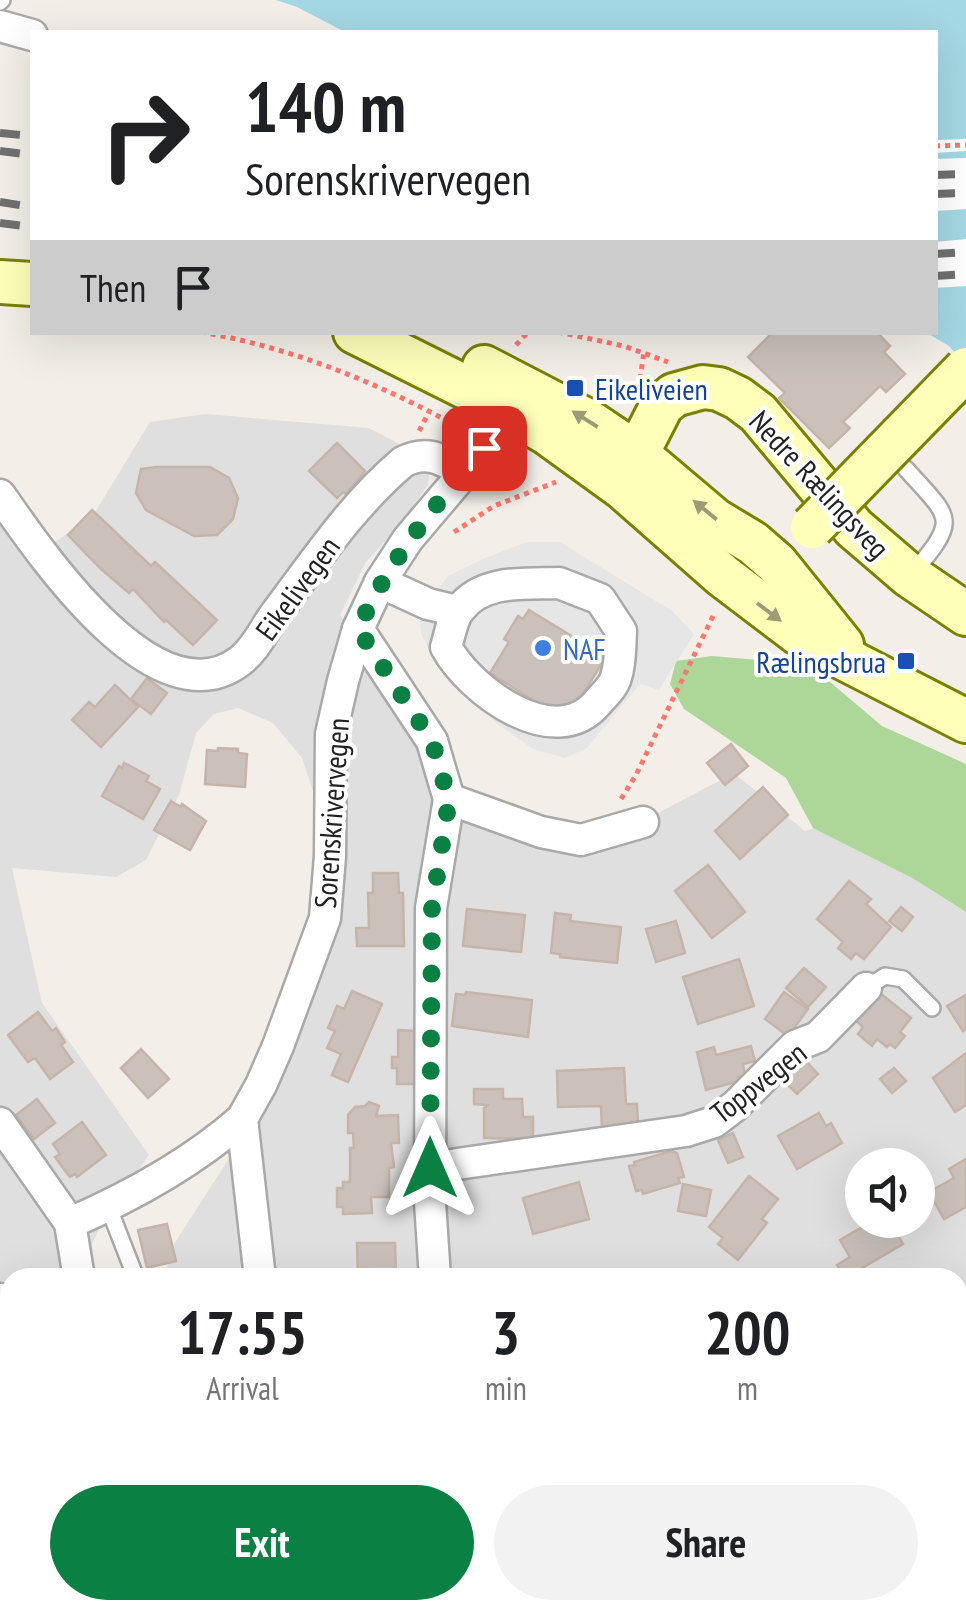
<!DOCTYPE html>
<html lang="en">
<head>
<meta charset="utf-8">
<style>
  :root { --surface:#fff; --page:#f2f2f2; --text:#202124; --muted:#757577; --accent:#0b8043 }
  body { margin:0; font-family:"PT Sans Narrow",sans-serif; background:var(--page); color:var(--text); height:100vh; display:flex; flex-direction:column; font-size:38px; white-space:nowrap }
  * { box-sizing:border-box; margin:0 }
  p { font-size:32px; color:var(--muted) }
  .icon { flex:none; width:55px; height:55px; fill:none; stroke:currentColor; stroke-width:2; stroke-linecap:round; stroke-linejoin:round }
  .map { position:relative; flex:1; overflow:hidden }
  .sheet { position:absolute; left:0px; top:1268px; width:968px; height:352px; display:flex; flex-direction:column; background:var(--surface); border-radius:30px 30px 0 0; box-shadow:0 10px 40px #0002 }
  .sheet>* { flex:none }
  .guide { position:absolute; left:30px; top:30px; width:908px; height:305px; border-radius:0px; box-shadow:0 10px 40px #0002; background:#fff; color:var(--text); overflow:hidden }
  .fabs { position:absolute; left:845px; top:1148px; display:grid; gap:20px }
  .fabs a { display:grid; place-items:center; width:90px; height:90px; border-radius:50%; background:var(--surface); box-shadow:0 10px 40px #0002; font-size:50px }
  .pin { position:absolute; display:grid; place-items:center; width:85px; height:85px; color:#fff; margin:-42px; border-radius:20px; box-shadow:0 5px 15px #0006 }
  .me { position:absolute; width:110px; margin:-55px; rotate:0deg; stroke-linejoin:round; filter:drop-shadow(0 0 8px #0008) }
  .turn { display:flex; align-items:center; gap:35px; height:210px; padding:0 50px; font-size:45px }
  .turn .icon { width:130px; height:130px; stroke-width:2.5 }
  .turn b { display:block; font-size:70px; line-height:85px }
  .then { display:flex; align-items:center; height:95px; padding:0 50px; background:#0003; gap:20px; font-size:38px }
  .eta { display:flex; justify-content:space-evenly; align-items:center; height:170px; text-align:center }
  .eta b { font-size:60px; font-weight:600; line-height:70px }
  .cta { display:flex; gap:20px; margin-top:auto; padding:20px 50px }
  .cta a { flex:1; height:115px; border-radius:60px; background:var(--accent); color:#fff; font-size:40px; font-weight:600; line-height:115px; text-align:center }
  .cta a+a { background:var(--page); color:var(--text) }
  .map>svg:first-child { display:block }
  .residential { fill:#e0dfdf; fill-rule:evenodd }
  .forest { fill:#add699 }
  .parking { fill:#e6e6e6 }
  .water { fill:#a4d8e4 }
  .pier { fill:#fff }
  .building { fill:#cbc1ba; stroke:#c6b4a8; stroke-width:2.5 }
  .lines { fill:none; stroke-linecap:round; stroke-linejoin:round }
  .service-casing { stroke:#a9a9a9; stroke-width:20 }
  .minor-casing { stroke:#a9a9a9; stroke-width:35 }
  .secondary-casing { stroke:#788100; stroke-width:48 }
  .path { stroke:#ff766c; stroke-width:5; stroke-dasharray:5 5; stroke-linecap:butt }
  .service { stroke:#fff; stroke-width:15 }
  .minor { stroke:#fff; stroke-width:30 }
  .secondary { stroke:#feffb9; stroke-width:42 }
  .rail { stroke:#707070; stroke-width:8; stroke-dasharray:20 20; stroke-linecap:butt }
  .secondary-bridge-casing { stroke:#788100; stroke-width:48; stroke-linecap:butt }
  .secondary-bridge { stroke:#feffb9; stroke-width:42 }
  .oneway { fill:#9b9c75 }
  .route { stroke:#0b8043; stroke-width:18; stroke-dasharray:0 32.4 }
  .transit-dot { fill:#1a4fb4; stroke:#fff; stroke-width:4 }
  .shop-dot { fill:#3f7fe0; stroke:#fff; stroke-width:4 }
  .labels { text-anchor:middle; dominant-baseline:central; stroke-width:8; stroke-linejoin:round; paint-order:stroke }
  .transit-label { font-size:30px; fill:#164399; stroke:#fff; text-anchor:start }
  .street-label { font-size:30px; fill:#222; stroke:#fff }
  .shop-label { font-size:30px; fill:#366cbe; stroke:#fff; text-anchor:start }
</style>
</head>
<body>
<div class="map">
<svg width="966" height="1619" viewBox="0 0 966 1619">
  <rect width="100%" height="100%" fill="#f3efe8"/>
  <!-- residential -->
  <path class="residential" d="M205,414l164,14 38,20 23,18 -2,19 -29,41 -33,36 -26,53 73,94 33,81 61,32 115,10 112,-59 71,58 9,-3 100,51 52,33v707h-849l1,-9h840v-332l-793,-1 7,-30 65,-101 69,-197 8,-51v-104l-12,-36 -29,-35 -35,-15 -24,6 -18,19 -17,62 -33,65 -30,17 -104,-9 30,135 107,152 -45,63 -27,59 -67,1v332h18v9h-28v-1111l32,51 62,-45 56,-92zM862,1165h56v55h-56z"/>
  <!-- forest -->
  <polygon class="forest" points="712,656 771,661 830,682 882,726 966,764 966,912 914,879 813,828 786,778 684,709 670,684 676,661"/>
  <!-- parking -->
  <polygon class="parking" points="527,542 560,542 672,611 694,634 659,690 640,684 587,748 565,758 533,749 499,725 457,686 434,658 421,634 419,613 448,576 483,559"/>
  <!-- water -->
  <polygon class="water" points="276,0 966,0 966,365 949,346 927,333 935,332 935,32 345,32 297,7"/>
  <!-- pier -->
  <g class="pier">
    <polygon points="966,139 966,151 935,153 935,140"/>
    <polygon points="966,158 966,209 935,211 935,159"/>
    <polygon points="966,239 966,286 935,288 935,242"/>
  </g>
  <!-- building -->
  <g class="building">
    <polygon points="773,332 877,332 890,346 884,352 905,374 886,392 880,386 843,422 850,428 829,448 779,398 785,393 748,357"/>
    <polygon points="337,443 365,471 346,494 343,492 337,498 309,471"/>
    <polygon points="157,467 210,467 229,478 238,498 233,519 217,535 194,536 146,510 136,493 141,469"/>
    <polygon points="92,510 151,566 155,562 217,620 193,645 166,620 164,622 133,589 129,593 101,569 68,535"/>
    <polygon points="529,610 606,657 566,721 490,673 509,642 504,639 518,616 523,619"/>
    <polygon points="147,678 167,693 151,714 131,699"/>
    <polygon points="115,685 138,707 101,747 72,720 89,702 95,707"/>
    <polygon points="731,744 748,766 725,785 707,763"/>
    <polygon points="218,748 238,749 238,753 247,754 245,787 205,784 207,750 218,751"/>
    <polygon points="124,763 149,776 146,781 160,789 143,819 102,796 119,766 122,768"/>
    <polygon points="763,787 788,815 740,859 715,831"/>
    <polygon points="171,801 181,807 182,804 206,821 190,850 154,830"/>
    <polygon points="708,865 745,912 712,938 675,891"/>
    <polygon points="373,873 398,873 399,893 403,893 404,946 357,946 356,928 369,928 368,893 373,893"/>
    <polygon points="849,881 871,899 866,904 891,927 864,959 856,953 851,959 838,948 843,942 817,919"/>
    <polygon points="901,907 913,917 902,931 889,921"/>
    <polygon points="467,909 525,915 521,952 463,946"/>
    <polygon points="555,913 571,915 570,921 621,927 617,963 560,957 560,954 551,953"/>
    <polygon points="676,921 685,953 656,962 646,929"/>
    <polygon points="739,959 754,1006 698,1024 683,977"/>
    <polygon points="804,968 826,987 808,1007 786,988"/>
    <polygon points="875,989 911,1018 900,1032 905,1036 895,1048 890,1044 887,1047 877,1039 872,1046 858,1034 863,1027 852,1017"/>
    <polygon points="352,991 382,1004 348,1082 332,1075 341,1054 327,1048 335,1031 328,1028 337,1006 344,1009"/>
    <polygon points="466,992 532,1000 528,1037 452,1026 456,994 465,995"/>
    <polygon points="784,992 808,1009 788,1036 765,1019"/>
    <polygon points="966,995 966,1029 963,1031 947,1006"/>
    <polygon points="38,1012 52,1031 56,1028 65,1042 61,1045 73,1062 50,1079 35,1058 28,1062 8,1035"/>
    <polygon points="398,1030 417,1031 416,1084 397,1084 397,1068 392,1068 392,1057 398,1057"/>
    <polygon points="751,1046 755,1061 743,1064 745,1075 738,1077 739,1081 706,1090 697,1052 714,1047 716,1055"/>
    <polygon points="141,1049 169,1079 148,1098 121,1068"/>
    <polygon points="966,1053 966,1105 955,1112 933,1078"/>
    <polygon points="800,1055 818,1074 797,1094 778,1075"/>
    <polygon points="624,1068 626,1104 637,1104 638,1126 602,1128 601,1106 558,1107 557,1071"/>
    <polygon points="894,1068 906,1081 892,1093 880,1079"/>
    <polygon points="474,1089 503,1089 503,1099 522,1099 523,1117 533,1117 533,1139 484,1138 484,1108 487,1105 474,1104"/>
    <polygon points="37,1099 55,1123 34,1139 16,1115"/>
    <polygon points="369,1102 379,1106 376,1116 398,1115 399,1143 391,1143 394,1167 389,1168 389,1197 371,1197 372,1213 343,1214 343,1207 337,1207 337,1188 343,1188 343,1182 350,1182 350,1148 354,1148 353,1133 348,1133 348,1115 355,1107 365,1106"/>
    <polygon points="819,1113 826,1126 831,1123 842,1143 797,1169 778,1136"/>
    <polygon points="82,1122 106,1155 77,1177 75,1174 70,1177 55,1157 60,1154 53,1144"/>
    <polygon points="733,1133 743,1157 728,1163 718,1140"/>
    <polygon points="671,1151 677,1153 684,1177 678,1178 680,1183 643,1194 642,1190 636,1191 629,1166 635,1165 634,1162"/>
    <polygon points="966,1159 966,1207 944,1219 929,1192 954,1178 949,1169"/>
    <polygon points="749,1176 778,1199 762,1219 767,1223 738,1260 718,1244 723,1238 709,1227"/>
    <polygon points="579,1182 589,1219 533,1234 523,1198"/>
    <polygon points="683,1184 711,1190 706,1216 678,1211"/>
    <polygon points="865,1220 889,1220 903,1244 845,1278 837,1265 850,1257 840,1240 864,1226 862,1222"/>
    <polygon points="167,1224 176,1261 147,1268 138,1230"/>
    <polygon points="357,1243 395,1243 396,1278 358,1278"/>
    <polygon points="966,1382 966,1414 958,1400 960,1399 958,1388"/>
    <polygon points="958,1558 966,1560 966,1599 958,1597"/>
    <polygon points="1,1605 8,1612 27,1610 37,1619 0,1619"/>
    <polygon points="133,1610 169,1610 167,1619"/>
    <rect x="568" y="1610" width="39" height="9"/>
  </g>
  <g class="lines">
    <!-- service casing -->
    <g class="service-casing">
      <g id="service">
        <polyline points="0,2 2,0"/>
        <path d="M906,469c46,51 53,49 7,104"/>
        <polyline points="866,988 885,976 903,979 932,1008"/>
        <polyline points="108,1206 136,1278"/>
        <polyline points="0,1469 10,1459"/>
      </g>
    </g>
    <!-- minor casing -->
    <g class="minor-casing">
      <g id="minor">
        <polyline points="0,26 32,35"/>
        <path d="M0,495c39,56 156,230 240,166 16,-12 24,-32 36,-48 39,-52 77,-109 127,-151 24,-13 40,-2 61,10"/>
        <polyline points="380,582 428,604 457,611"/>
        <path d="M559,583l41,16 21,32c-1,14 0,32 -5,46 -2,9 -12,18 -18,25 -43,52 -128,-11 -152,-55 4,-12 6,-29 14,-38 23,-30 65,-25 99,-26z"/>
        <polyline points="358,629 432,741 449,799 431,908 430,1202 435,1278"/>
        <polyline points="449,799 541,832 581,840 643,822"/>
        <path d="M0,1123l70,100c60,-26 123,-61 172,-104"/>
        <polyline points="430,1168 686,1131 714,1122 735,1106 795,1046 818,1037 866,988"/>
        <polyline points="70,1223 79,1278"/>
        <polyline points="260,1278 242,1119 261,1085 278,1046 325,918 330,856 331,734 343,681 358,629 380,582 408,539 514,414 524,398"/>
        <polyline points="0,1299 10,1311"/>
        <polyline points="958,1319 966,1316"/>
        <polyline points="531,1610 532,1619"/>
        <polyline points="750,1610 783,1619"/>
        <polyline points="213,1619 216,1610"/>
        <polyline points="890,1619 892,1619"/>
      </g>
    </g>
    <!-- secondary casing -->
    <g class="secondary-casing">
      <g id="secondary">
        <polyline points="0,282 32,284"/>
        <polyline points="355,332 481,395 547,433 623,488 723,576 806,639 966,721"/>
        <polyline points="484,367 588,421 637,454 715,520 753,543 776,563 842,645"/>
        <polyline points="637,454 662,405 674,395 703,387 719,389 738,398 758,413 854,528 910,576 966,614"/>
      </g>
    </g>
    <!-- path -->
    <g class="path">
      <polyline points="935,146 966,145"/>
      <path d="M201,332c93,16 180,52 263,98"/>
      <polyline points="558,332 624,346 668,362"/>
      <polyline points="516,345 528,332"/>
      <polyline points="640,379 644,352"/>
      <polyline points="419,431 429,412"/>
      <polyline points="454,532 494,506 556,482"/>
      <polyline points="621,799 636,775 715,612"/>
    </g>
    <!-- service -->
    <use href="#service" class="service"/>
    <!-- minor -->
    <use href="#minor" class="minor"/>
    <!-- secondary -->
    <use href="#secondary" class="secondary"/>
    <!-- rail -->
    <g class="rail">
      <polyline points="0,133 32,136"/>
      <polyline points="0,151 32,155"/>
      <polyline points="935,175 966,174"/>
      <polyline points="935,194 966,193"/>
      <polyline points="0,202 32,207"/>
      <polyline points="0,223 32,227"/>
      <polyline points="935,254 966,252"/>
      <polyline points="935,276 966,274"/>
    </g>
    <!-- secondary-bridge casing -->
    <g class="secondary-bridge-casing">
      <polyline id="secondary-bridge" points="812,527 966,369"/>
    </g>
    <!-- secondary-bridge -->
    <use href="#secondary-bridge" class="secondary-bridge"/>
  </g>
  <!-- one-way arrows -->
  <defs><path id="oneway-solid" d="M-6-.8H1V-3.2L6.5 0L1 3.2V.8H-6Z" transform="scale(2.5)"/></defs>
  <g class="oneway">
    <use href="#oneway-solid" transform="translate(585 419) rotate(-148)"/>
    <use href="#oneway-solid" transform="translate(705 510) rotate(-141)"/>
    <use href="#oneway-solid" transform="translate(769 612) rotate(37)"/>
  </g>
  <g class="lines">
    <!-- route -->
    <path class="route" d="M430,1168l2,-260 17,-108 -17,-59 -74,-112c34,-73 75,-121 126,-181"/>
  </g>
  <!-- markers -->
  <g class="transit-dot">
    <rect x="565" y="378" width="20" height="20" rx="5"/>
    <rect x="896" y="651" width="20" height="20" rx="5"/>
  </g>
  <circle class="shop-dot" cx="543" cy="648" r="10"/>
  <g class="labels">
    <!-- transit labels -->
    <g class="transit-label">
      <text x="595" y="388">Eikeliveien</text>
      <text x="886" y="661" text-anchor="end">Rælingsbrua</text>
    </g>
    <!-- street labels -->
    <g class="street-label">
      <text transform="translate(820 484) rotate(47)">Nedre Rælingsveg</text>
      <text transform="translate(297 588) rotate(-54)">Eikelivegen</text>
      <text transform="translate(331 813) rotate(-86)">Sorenskrivervegen</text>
      <text transform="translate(758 1082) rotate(-38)">Toppvegen</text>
    </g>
    <!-- shop labels -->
    <g class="shop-label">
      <text x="563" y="648">NAF</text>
    </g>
  </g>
</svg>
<div class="fabs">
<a><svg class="icon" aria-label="sound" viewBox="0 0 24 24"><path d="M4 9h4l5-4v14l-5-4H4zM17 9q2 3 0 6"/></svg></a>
</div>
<div class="pin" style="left:484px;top:448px;background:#d93025"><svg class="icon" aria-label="arrive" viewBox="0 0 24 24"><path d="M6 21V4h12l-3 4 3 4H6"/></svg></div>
<svg class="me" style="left:430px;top:1168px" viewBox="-20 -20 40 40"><path d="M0-17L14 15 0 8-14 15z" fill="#0b8043" stroke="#fff" stroke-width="4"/></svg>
<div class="guide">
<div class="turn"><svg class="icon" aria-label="right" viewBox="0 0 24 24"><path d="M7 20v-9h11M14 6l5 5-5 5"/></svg><div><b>140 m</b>Sorenskrivervegen</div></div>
<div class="then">Then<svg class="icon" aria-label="arrive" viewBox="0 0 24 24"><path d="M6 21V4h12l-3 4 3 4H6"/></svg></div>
</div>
<section class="sheet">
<div class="eta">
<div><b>17:55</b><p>Arrival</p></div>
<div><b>3</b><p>min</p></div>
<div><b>200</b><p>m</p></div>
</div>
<div class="cta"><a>Exit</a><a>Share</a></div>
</section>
</div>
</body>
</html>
